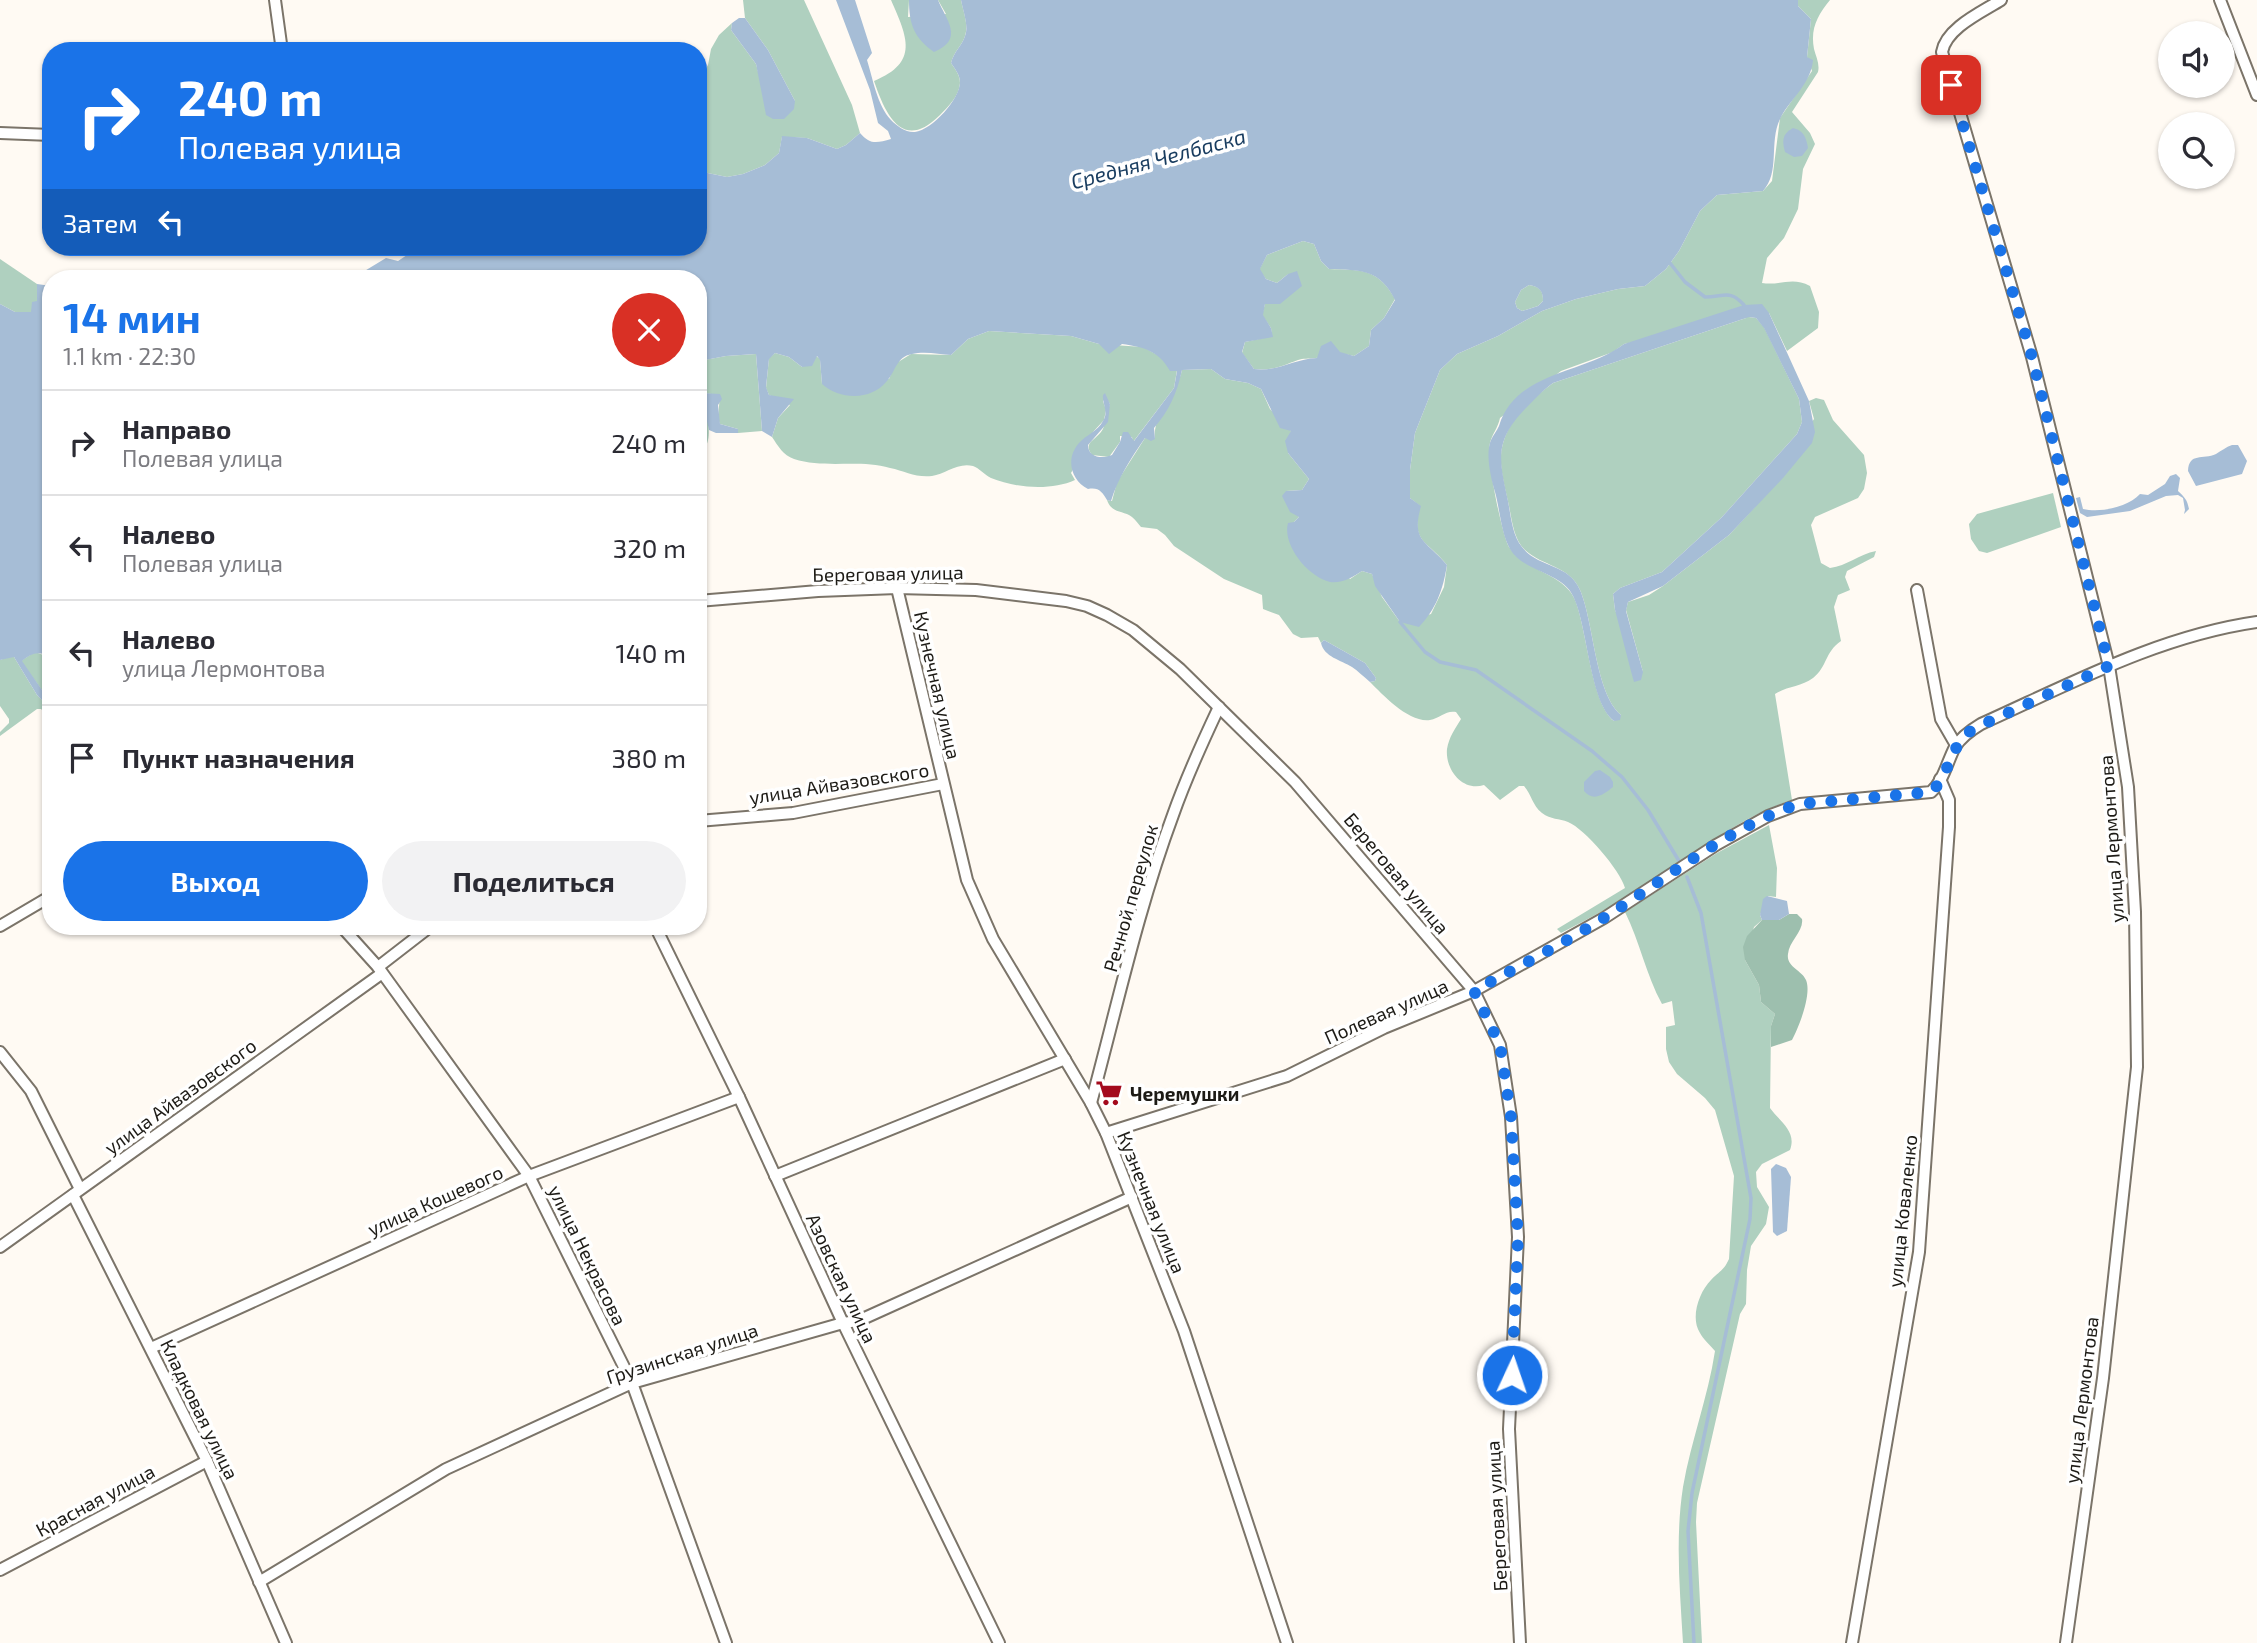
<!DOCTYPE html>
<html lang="ru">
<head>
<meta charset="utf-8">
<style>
  :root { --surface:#fff; --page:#f2f2f3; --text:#2b2b33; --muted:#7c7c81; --line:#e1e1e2; --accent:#1a73e8 }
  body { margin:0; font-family:"Exo 2",sans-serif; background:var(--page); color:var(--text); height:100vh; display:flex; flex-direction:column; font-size:26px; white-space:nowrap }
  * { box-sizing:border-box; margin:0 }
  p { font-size:23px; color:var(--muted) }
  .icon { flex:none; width:38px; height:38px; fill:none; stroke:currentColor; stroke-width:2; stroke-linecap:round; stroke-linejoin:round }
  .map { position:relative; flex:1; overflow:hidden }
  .panel { position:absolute; left:42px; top:270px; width:665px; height:665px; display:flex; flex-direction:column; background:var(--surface); border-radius:28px; box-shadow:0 2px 5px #0004 }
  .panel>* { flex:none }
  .guide { position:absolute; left:42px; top:42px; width:665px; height:214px; border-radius:28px; box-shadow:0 2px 5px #0004; background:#1a73e8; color:#fff; overflow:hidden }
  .buttons { position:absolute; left:2158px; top:21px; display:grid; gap:14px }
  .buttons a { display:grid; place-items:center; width:77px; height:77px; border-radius:50%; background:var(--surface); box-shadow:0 2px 5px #0004; font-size:35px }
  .pin { position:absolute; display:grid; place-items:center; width:60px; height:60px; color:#fff; margin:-30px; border-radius:14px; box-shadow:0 4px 10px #0006 }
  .me { position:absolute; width:77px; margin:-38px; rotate:3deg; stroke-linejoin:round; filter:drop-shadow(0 0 5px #0008) }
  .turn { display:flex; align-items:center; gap:24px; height:147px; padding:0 21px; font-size:32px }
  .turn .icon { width:91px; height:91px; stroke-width:2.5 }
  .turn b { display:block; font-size:49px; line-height:60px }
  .then { display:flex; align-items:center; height:66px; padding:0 21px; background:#0003; gap:14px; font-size:26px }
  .round { display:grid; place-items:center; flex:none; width:74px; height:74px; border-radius:37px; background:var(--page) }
  .headline { display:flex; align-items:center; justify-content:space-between; height:119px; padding:0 21px }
  h1 { font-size:42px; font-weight:700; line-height:52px; color:var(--accent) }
  .action { display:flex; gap:14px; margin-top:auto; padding:14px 21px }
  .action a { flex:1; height:80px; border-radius:42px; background:var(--accent); color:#fff; font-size:28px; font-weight:700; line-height:80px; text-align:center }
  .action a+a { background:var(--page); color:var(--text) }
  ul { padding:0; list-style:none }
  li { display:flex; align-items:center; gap:21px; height:105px; padding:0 21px; border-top:2px solid var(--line) }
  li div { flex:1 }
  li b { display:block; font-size:26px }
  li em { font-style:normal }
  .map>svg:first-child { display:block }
  .green { fill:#afd0bf }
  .forest { fill:#9dbfae }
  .water { fill:#a6bdd6; fill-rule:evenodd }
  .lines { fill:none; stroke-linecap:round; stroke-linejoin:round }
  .stream { stroke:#a6bdd6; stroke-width:3.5 }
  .street-casing { stroke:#7b7469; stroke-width:14 }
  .street { stroke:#fff; stroke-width:10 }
  .route { stroke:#1a73e8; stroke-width:12; stroke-dasharray:0 21.6 }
  .labels { text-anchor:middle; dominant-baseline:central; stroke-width:7; stroke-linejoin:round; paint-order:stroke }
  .street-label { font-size:19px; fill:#1d1b16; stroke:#fff }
  .poi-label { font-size:19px; font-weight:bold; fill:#1d1b16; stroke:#fff; text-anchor:start }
  .water-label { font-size:21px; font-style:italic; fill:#183c5f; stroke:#fff }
</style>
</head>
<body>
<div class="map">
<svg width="2257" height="1643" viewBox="0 0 2257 1643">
  <rect width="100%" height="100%" fill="#fffaf3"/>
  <!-- green -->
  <g class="green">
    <polygon points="743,0 804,0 852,105 860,133 846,145 837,149 807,138 782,137 779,153 765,165 743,174 727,177 698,171 698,81 708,65 711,49 719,35 732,23 731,30 756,64 761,83 795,101 768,50 745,18"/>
    <path d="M891,0h18l-1,17 38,-3 -8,-14h23c2,11 8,25 4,36 -3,10 -11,15 -14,27 4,6 9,12 9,20 -1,13 -11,23 -20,32 -37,37 -54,1 -66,-34 46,-19 33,-44 17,-81z"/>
    <path d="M1798,0h32c-12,15 -20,28 -16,49 2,8 6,15 4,23l-26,40 18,21 5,11 -12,25 -5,40 -14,29 -17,20 -5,25c18,3 30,-7 48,3l9,26 -1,16 -31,23 -18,-38 -145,31 -11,8 -52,19 -61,47c-2,10 -8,16 -10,25 -4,14 12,92 19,104 3,4 8,10 11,12 18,13 47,20 55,41 12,29 16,103 39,121l7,-6c-26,-22 -27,-93 -41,-125 -10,-24 -38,-24 -55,-40 -11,-10 -13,-29 -16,-44 -3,-14 -7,-28 -8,-42 -3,-35 26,-62 52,-81l196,-66 7,1 8,9 35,72 3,23 -5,12 -75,83 -60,55 -42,16 -7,6 2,16 28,62 -17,-62 2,-8 21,-7 14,-9 66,-51 25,-27 60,-89 -5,-18 7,-3 8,2 9,20 31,35 3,18 -3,16 -6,9 -43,19 -4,8 10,38 9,5c17,-2 29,-14 46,-17l-2,6 -27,14 -2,6 5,13 -12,5 -4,12 7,34c-17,12 -13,25 -28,37 -12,9 -26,8 -38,16l17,106c-51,16 -96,53 -141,82 -29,19 -59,35 -90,51l-4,-4 68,-41c-5,-18 -40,-59 -57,-66 -9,-4 -17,-2 -26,-9 -10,-8 -10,-18 -18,-27h-5l-19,14 -16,-15c-21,7 -39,-15 -37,-36 2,-12 8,-20 14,-30l-5,-7c-10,-2 -16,6 -26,8 -21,3 -47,-25 -60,-38l5,-1 1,-3 -11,-15 -41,-23 -3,3 -3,-6 -17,1 -8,-4 -14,-19 -16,-6 -1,-14 -38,-16 -50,-33 -9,-11 -8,-6 -16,-2c-3,-3 -5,-7 -9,-10 -9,-7 -20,-3 -25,-17l5,1 5,-19 28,-44 10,1c-3,-24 22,-45 27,-69l29,-1 14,10 23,4 13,6 9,20 21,22 -3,22 21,26 -7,11 -16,1 13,26 -5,5 56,57 12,-8 10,3 10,23 18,25 31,-8 13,-27 3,-22c-21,-26 -36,-22 -27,-59l-10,-8v-28l5,-37 25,-63 17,-16 41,-18 44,-25 34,-12 42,-10 27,-3 21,-17 13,-18 21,-40 17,-16 46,-4 9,-10 8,-63 32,-47 -5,-14 4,-38 -13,-13z"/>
    <path d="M1303,241l11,3 7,17 8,8c32,1 49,-1 66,30l-11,19 -13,12 -2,16 -15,10c-15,-4 -24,1 -39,2 -6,1 -12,0 -17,2 -16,6 -26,11 -44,9l-12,-16 3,-11 27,-6 -1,-8 -9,-13 3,-11 23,-30 -11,9 -11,-4 -7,-9 8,-15z"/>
    <polygon points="0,259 37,284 37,302 32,312 15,312 0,304"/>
    <path d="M1529,285c11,2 14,5 14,16l-5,5 -16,5 -5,-3 -2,-6 6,-12z"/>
    <path d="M989,331l82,5 28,8 44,3 20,11 14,12 -3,18 -41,54 -1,-5 -12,-1v6l-11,15 -17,-2c-9,-12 2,-14 9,-23 5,-6 6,-20 9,-28l-4,-6 -3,3 3,9 -2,10 -11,12 -22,41 4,7c-24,11 -60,8 -84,-2 -6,-3 -12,-10 -18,-12 -15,-4 -28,8 -41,10 -16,2 -27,-5 -42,-8 -31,-9 -65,1 -96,-9 -11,-4 -16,-13 -22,-22l6,-19 12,-13 -21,-10 -3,-7 3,-30 6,-5 14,4 13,10 14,-11 4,3 2,25 67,-5 6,-15 16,-10 40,1 17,-16z"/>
    <polygon points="756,354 762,431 738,433 738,429 720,424 718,418 720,395 703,393 699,389 699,361 726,356"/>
    <path d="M698,396c8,8 13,34 10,44 -1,6 -5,10 -10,14z"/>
    <polygon points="2053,493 2061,527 1987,553 1979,551 1971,539 1969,524 1977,514"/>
    <polygon points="33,653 38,653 51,658 51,703 21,661"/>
    <polygon points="8,657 14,657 37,695 51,710 51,718 41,709 37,709 0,736 0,732 9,723 9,719 0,706 0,660"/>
    <path d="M1769,825l8,43 -1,29 -8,-1 -8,19 2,5 -8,7 -9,33 14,25 2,17 14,12 -4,12 -1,82c10,14 27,23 20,42l-28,14 -6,8 1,15 12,20 -3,17 -15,22 -4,24 -1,34 -6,10 -43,189 -1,19 6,121h-19c-3,-52 -8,-104 0,-156 8,-46 25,-90 32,-136 -5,-6 -12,-12 -15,-18 -10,-15 -1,-41 11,-53 8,-9 12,-8 18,-21l5,-83 -19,-66 -10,-12 -28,-24 -8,-12 -3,-13v-22l9,-2 -3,-24 -10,3c-16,-29 -22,-62 -37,-92l92,-59z"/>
  </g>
  <!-- forest -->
  <path class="forest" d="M1789,914h8l5,5c2,12 -13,22 -14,35 -2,13 14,16 18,26 6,14 -7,47 -14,60l-21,7v-21l4,-12 -14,-12 -2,-17 -14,-25 -2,-13 4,-11 15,-16h17z"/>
  <!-- water -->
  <g class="water">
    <path d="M836,0h19l17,53 -5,7c6,19 10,45 24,60 6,6 15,13 24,12 17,-2 45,-33 45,-50 0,-7 -5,-13 -9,-19 3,-12 11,-17 14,-27 4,-10 -2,-25 -4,-36h837v6l13,13 -4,38 6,3c-2,24 -22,38 -32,57 -13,24 0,54 -18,74l-46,4 -17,16 -21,40 -13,18 -21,17 -27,3 -42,10 -34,12 -44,25 -41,18 -17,16 -25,63 -5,37v28l11,8c-10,36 5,34 26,59 -4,25 -11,44 -28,62l-19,-5 -25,-36 -3,-12 -10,-3c-9,6 -21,13 -32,11 -22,-5 -48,-37 -42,-59l6,-1 5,-5 -9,-5 -8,-16 4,-5 16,-1 7,-11 -21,-26 -3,-12 6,-10 -11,-3 -19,-39 -13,-6 -23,-4 -14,-10 -29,1c-5,23 -13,41 -28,58l1,11 -4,2 -6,-3c-14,20 -27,40 -34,63l-4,-1c-5,-8 -8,-13 -19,-11 -17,-9 -23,-30 -9,-46 7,-8 19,-12 24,-22 6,-9 -1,-17 0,-26l2,-2 5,11 -2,18 -20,23c0,13 15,14 24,10l8,-13 3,-10h5l6,9 40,-53 3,-17h-7c-11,-20 -26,-24 -48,-27l-13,10 -10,-10 -28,-8 -82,-5 -21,8 -17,16c-12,-1 -27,-4 -39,-1 -16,3 -16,17 -25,27 -16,20 -47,19 -65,3l-2,-24 -3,-4 -5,10 -10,1 -13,-10 -14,-4 -6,6 -3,28 3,8 25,4 -16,19 -6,19 -10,-6 -6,-77 -30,2 -26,5 -2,11v-94h-345l33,-20 12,3 21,-14h279v-76l29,6 16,-3 22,-9 14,-12 3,-17 25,2 30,11 9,-4 14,-12c10,12 17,10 31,6l-3,-8 -10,-8 -8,-33zM1303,241l11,3 7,17 8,8c31,1 51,0 66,31l-11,18 -13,12 -2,16 -15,10 -14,-4 -9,-11 -10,5 -4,12c-24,1 -38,14 -63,11l-12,-17 3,-10 28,-5 -2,-9 -8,-13 2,-11h15l22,-18 -5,-15 -9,3 -11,9 -11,-4 -6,-10 7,-14zM1529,285c10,2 14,5 14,16l-5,5 -16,5 -5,-3 -2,-6 6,-12z"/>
    <path d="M909,0h29c8,20 27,39 -4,52 -20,-14 -25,-28 -25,-52z"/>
    <polygon points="739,18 745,18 768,50 795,101 794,109 784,119 773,119 766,115 756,64 731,30 732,23"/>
    <path d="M1793,128c11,3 13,9 15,20l-6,8 -8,1 -9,-5c-3,-11 -3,-18 8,-24z"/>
    <path d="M37,284l14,2v16l-3,2 3,9v345c-12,-8 -19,-5 -29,3l29,42v7l-14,-15 -23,-38 -14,3v-356l15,8h16l1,-10 5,-1z"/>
    <path d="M1762,304l7,9 40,88 6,31 -3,11 -29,35 -54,57 -66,51 -35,16 -2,9 17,61 -2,8 -7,2 -2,-7 -17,-65 -2,-16 7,-6 42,-16 60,-55 75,-83 5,-12 -3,-23 -35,-71 -8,-10 -7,-1 -196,66c-11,8 -18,16 -27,25 -32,33 -27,51 -18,93 3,15 4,34 14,46 16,21 47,16 58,43 14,32 15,103 41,125l-1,5 -6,1c-25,-19 -26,-95 -41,-125 -11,-24 -50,-24 -63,-47 -9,-16 -10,-39 -15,-57 -4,-14 -10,-38 -4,-52 2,-5 6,-9 8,-14 16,-55 86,-52 125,-82l120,-39z"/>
    <polygon points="698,388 703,393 720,394 722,399 718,405 720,424 738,429 738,433 716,433 709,430 702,400 698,396"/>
    <path d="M2232,445h6l9,16 -5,13 -46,12 -8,-15c1,-19 15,-11 28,-17 5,-3 10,-7 16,-9z"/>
    <path d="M2176,474l4,4 -2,13c7,7 9,8 11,18l-5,5 1,-4 -2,-12 -5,-3 -12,1 -36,15 -43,6 -7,-4 -4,-15 4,-1 3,12c18,4 45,-2 57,-15l8,1 17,-11 5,-8z"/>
    <path d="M1324,640l41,23 11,15 -1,3 -5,1c-6,-5 -12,-11 -18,-15 -11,-7 -28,-10 -31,-24z"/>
    <path d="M1600,770l10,7 3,5v5c-10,8 -20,15 -29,4v-9l11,-11z"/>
    <polygon points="1767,896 1787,901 1789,914 1779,920 1762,920 1760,915 1763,899"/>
    <polygon points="1776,1164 1786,1168 1791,1177 1787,1231 1777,1236 1773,1232 1771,1169"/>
  </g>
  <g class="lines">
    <!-- stream -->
    <g class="stream">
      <path d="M1670,263l15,19 20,15c19,0 25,-8 39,8"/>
      <polyline points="1400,622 1425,652 1440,662 1476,670 1592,751 1622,777 1648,810 1679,861"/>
      <polyline points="1687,877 1701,913 1751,1198 1750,1219 1692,1493 1688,1531 1694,1643"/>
    </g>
    <!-- street casing -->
    <g class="street-casing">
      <g id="street">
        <polyline points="275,0 282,51"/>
        <path d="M2001,0c-19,12 -55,28 -59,52l90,305 77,309 19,121 7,125 2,155 -34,311 -37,265"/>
        <polyline points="2220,0 2257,95"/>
        <polyline points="0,133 51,135"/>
        <polyline points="897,588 967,880 993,939 1091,1103 1106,1133 1184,1331 1287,1643"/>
        <polyline points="1917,590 1941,719 1956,745"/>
        <polyline points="698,601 818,591 897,588 976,590 1066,601 1087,606 1107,615 1133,630 1180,669 1295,782 1474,991 1500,1045 1511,1117 1518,1237 1509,1429 1520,1643"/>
        <polyline points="698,821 793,813 943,784"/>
        <polyline points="0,926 51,896"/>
        <polyline points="341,926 378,967 529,1176 632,1383 726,1643"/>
        <polyline points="655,926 739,1097 843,1323 999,1643"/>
        <polyline points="378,967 431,926"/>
        <polyline points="0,1052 31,1091 80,1189"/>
        <path d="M1091,1103c26,-96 47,-194 82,-288 13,-37 29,-72 46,-108"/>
        <path d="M1106,1133l181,-57 97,-48 90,-37 130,-73 112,-73 52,-29 32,-12 131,-12c13,-12 16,-30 24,-45 6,-10 16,-17 26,-23 89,-40 178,-88 276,-102"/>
        <polyline points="775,1176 1065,1059"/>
        <polyline points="73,1195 207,1461 286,1643"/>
        <polyline points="0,1247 381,974"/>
        <polyline points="151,1348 529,1176 739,1097"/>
        <polyline points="0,1570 207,1461"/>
        <polyline points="259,1582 446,1469 632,1383 843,1323 858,1321 1132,1197"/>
        <polyline points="1852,1643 1919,1252 1949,827 1949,800 1940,779"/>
      </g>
    </g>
    <!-- street -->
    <use href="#street" class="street"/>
  </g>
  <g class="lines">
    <!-- route -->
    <path class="route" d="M1512,1375l6,-138 -7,-120 -11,-72 -26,-54c45,-25 93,-49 136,-77 55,-35 128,-92 190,-110l131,-12c20,-18 17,-45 42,-63l136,-63 -77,-309 -81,-272"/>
  </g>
  <!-- icons -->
  <defs>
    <g id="supermarket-bare" transform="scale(2.1)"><path d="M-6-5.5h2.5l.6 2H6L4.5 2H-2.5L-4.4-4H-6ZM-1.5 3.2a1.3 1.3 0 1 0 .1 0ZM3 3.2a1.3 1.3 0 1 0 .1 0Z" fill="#a40a1d" stroke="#fff" stroke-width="2.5" paint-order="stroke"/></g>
  </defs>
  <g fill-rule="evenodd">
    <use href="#supermarket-bare" x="1109" y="1093"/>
  </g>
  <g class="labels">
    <!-- street labels -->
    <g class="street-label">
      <text transform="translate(888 573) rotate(-1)">Береговая улица</text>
      <text transform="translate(938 685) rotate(77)">Кузнечная улица</text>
      <text transform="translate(839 783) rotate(-9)">улица Айвазовского</text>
      <text transform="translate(2111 839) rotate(-94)">улица Лермонтова</text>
      <text transform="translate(1397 873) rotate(50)">Береговая улица</text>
      <text transform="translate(1130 898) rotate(-74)">Речной переулок</text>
      <text transform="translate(1386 1011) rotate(-24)">Полевая улица</text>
      <text transform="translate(180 1096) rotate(-36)">улица Айвазовского</text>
      <text transform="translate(435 1200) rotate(-24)">улица Кошевого</text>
      <text transform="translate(1152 1202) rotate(68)">Кузнечная улица</text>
      <text transform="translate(1902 1211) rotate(-84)">улица Коваленко</text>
      <text transform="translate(588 1255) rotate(64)">улица Некрасова</text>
      <text transform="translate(842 1278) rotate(65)">Азовская улица</text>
      <text transform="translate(682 1353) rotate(-18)">Грузинская улица</text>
      <text transform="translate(2081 1400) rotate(-83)">улица Лермонтова</text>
      <text transform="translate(200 1409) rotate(64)">Кладковая улица</text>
      <text transform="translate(95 1500) rotate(-28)">Красная улица</text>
      <text transform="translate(1496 1516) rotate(-93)">Береговая улица</text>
    </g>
    <!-- poi labels -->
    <g class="poi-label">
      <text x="1130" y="1093">Черемушки</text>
    </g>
    <!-- water labels -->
    <g class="water-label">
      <text transform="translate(1158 158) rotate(-15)">Средняя Челбаска</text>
    </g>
  </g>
</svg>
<div class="buttons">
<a><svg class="icon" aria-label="sound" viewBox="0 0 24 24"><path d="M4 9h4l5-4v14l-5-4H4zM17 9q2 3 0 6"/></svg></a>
<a><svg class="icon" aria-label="search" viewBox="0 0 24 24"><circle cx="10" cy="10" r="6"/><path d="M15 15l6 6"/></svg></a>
</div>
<div class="pin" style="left:1951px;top:85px;background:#d93025"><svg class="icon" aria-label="arrive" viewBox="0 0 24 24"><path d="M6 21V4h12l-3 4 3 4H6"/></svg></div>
<svg class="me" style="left:1512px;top:1375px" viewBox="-20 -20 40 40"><circle r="17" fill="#1a73e8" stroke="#fff" stroke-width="3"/><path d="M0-11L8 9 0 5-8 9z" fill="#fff"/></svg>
<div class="guide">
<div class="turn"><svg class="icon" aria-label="right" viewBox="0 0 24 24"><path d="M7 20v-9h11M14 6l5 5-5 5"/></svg><div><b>240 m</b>Полевая улица</div></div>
<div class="then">Затем<svg class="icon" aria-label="left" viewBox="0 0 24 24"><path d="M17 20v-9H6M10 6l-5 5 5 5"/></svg></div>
</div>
<section class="panel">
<div class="headline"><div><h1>14 мин</h1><p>1.1 km · 22:30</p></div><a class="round" style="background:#d93025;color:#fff"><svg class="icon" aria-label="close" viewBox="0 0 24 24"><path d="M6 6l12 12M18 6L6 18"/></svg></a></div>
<ul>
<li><svg class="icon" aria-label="right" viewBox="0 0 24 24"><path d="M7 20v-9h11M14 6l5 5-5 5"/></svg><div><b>Направо</b><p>Полевая улица</p></div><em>240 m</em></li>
<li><svg class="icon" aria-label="left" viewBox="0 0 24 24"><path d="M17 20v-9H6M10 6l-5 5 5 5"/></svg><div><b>Налево</b><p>Полевая улица</p></div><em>320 m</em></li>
<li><svg class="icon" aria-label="left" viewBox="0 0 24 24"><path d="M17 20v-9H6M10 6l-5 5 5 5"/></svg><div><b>Налево</b><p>улица Лермонтова</p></div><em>140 m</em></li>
<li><svg class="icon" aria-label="arrive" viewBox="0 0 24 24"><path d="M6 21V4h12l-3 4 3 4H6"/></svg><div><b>Пункт назначения</b></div><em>380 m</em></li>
</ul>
<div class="action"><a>Выход</a><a>Поделиться</a></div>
</section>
</div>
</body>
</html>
